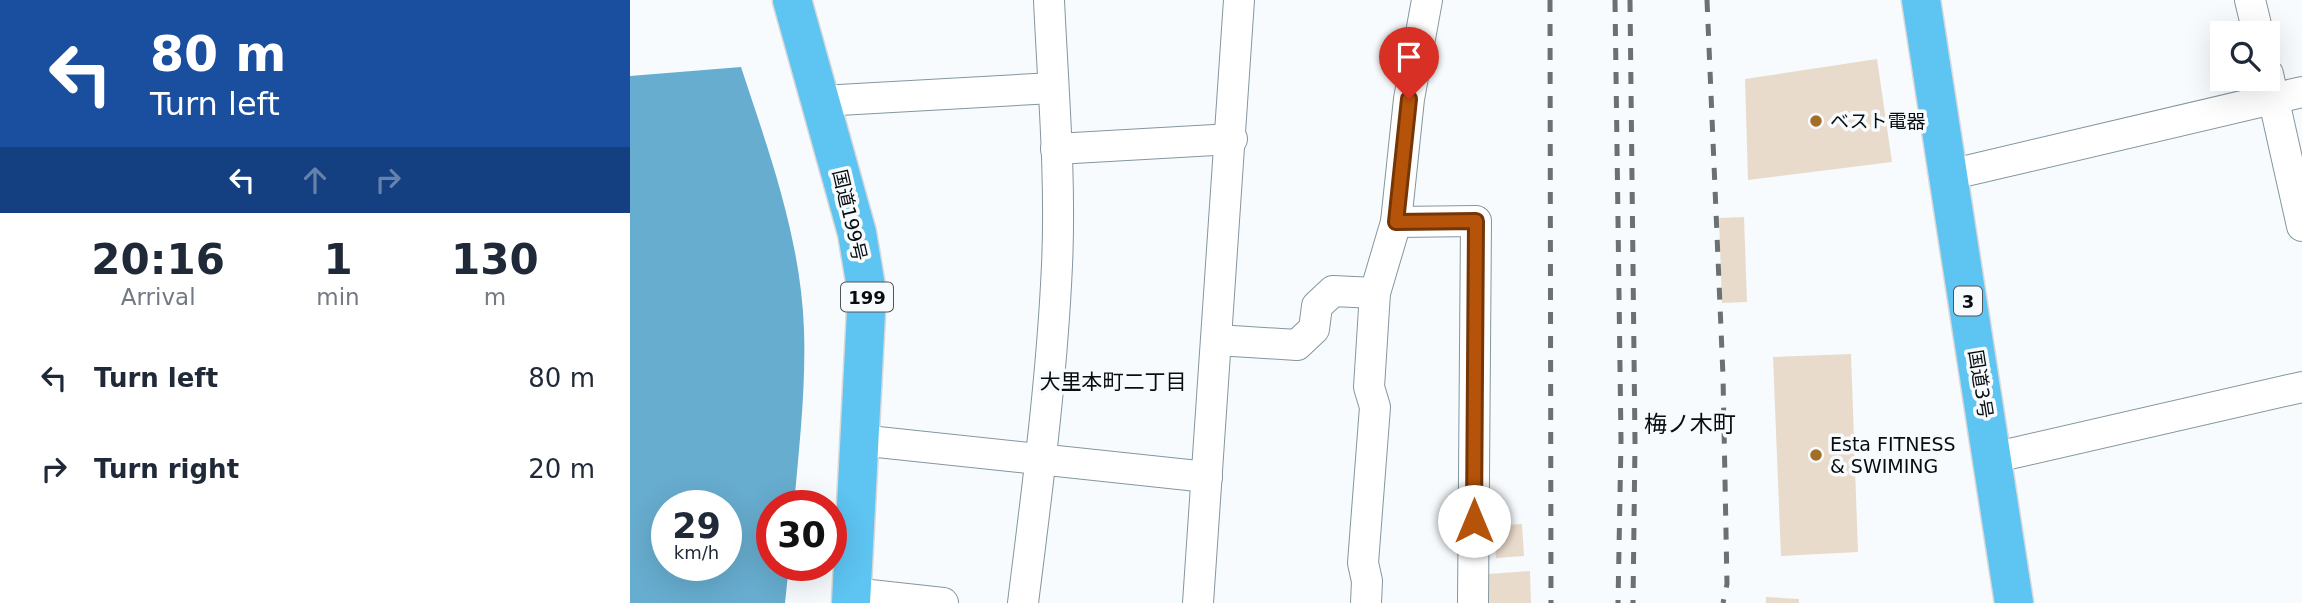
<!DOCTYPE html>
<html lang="en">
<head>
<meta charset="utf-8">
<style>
  :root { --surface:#fff; --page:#f6f6f7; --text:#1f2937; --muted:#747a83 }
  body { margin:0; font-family:"DejaVu Sans","Noto Sans JP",sans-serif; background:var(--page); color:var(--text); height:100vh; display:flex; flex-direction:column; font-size:26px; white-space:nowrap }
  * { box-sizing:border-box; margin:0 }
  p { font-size:23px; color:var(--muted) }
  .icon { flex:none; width:38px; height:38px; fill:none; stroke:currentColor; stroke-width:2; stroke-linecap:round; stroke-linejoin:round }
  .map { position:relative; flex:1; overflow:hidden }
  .drawer { display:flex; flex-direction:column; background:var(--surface); width:630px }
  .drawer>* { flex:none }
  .banner { background:#1a4fa0; color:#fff; overflow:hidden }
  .controls { position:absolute; left:1580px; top:21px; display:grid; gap:14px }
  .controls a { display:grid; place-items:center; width:70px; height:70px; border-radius:0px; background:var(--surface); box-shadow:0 7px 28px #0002; font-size:35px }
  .speed { position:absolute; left:21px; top:490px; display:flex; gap:14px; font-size:35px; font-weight:700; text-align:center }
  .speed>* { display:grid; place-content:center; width:91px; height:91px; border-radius:50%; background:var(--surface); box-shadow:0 7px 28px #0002; line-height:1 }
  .speed small { font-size:18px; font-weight:400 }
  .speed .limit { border:10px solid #d22; background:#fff; color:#111 }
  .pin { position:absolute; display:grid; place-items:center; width:60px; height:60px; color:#fff; margin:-72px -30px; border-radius:50% 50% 50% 0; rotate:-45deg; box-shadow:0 0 7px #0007 }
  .pin .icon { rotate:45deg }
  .me { position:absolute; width:77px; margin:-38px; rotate:0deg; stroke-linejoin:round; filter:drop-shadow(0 0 5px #0008) }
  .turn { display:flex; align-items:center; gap:24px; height:147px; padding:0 35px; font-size:32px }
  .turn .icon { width:91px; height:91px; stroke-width:2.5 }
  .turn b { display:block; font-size:49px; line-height:60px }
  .lanes { display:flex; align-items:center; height:66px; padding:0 35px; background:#0003; justify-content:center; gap:35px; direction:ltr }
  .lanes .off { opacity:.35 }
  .eta { display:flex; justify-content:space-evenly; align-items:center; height:119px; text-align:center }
  .eta b { font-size:42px; font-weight:700; line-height:49px }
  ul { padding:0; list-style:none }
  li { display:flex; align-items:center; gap:21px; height:91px; padding:0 35px }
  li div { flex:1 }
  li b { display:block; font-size:26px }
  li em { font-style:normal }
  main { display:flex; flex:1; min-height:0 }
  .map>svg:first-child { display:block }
  .water { fill:#67adcf; fill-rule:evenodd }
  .building { fill:#e9dbcc }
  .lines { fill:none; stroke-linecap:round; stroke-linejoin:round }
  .street-casing { stroke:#84969f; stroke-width:32 }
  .highway-casing { stroke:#d7d8d9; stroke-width:41 }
  .street { stroke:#fff; stroke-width:30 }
  .highway { stroke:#5ec4f2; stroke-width:38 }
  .rail { stroke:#6b7073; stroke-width:5; stroke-dasharray:12 12; stroke-linecap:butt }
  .route-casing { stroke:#753606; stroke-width:18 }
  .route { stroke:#b45309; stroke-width:12 }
  .poi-dot { fill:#a36f27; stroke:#f7fbfd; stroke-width:2.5 }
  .labels { text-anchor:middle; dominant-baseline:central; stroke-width:7; stroke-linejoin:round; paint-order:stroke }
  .shield { fill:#f7fbfd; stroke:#4f5457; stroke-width:2 }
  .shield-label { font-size:18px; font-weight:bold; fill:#070d10 }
  .poi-label { font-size:19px; fill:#070d10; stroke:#f7fbfd; text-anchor:start }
  .street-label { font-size:19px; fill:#070d10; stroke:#f7fbfd }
  .neighbourhood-label { font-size:21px; fill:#070d10; stroke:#f7fbfd }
  .quarter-label { font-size:23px; fill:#070d10; stroke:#f7fbfd }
</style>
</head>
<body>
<main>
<section class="drawer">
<div class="banner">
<div class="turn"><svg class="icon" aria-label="left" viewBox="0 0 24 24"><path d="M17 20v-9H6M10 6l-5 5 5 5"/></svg><div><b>80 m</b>Turn left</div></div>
<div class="lanes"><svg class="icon" aria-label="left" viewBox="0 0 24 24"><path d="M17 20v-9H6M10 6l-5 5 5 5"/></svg><svg class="icon off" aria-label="ahead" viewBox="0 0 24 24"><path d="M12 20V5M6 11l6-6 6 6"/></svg><svg class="icon off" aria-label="right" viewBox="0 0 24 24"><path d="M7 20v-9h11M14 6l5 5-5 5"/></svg></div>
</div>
<div class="eta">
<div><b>20:16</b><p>Arrival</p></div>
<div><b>1</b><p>min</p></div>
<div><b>130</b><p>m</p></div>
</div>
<ul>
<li><svg class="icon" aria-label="left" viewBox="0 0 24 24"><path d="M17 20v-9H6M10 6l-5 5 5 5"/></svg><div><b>Turn left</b></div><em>80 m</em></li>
<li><svg class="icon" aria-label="right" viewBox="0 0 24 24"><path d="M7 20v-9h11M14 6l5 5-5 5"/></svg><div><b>Turn right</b></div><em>20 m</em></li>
</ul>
</section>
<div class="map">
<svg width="1672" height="603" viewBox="0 0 1672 603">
  <rect width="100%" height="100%" fill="#f7fbfd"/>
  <!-- water -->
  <path class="water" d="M111,67c28,85 60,172 63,263 2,58 -5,118 -10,176h-22v59h17l-4,38h-155v-527zM37,506h59v59h-59z"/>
  <!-- building -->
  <g class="building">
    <polygon points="1247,59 1262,162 1118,180 1115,79"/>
    <polygon points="1114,217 1117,302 1092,303 1089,218"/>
    <polygon points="1221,354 1228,552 1151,556 1143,357"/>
    <polygon points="892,524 894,556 866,558 863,526"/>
    <polygon points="900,571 901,603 859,603 858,574"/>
    <polygon points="1136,597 1169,599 1169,603 1136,603"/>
  </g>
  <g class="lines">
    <!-- street casing -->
    <g class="street-casing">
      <g id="street">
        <polyline points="1620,0 1628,33"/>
        <polyline points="1638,74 1672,226"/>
        <polyline points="191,101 423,88"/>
        <polyline points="426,149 602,139"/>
        <polyline points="1319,175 1672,92"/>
        <polyline points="766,222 846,221 843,603"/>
        <polyline points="587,340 667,345 684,329 687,306 703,291 745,293"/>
        <polyline points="229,440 577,477"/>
        <polyline points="1362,458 1672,387"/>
        <polyline points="222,593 313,603"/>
        <path d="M393,603c14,-112 29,-225 34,-338 4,-88 -4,-177 -8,-265"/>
        <polyline points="568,603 609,0"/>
        <polyline points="736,603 737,581 733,563 745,407 739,387 745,293 766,222 779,99 797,0"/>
      </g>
    </g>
    <!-- highway casing -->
    <g class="highway-casing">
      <g id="highway">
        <polyline points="162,0 227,233 237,293 221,603"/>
        <polyline points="1291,0 1384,603"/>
      </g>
    </g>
    <!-- street -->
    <use href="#street" class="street"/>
    <!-- highway -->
    <use href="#highway" class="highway"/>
    <!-- rail -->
    <g class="rail">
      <polyline points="920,0 921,603"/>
      <polyline points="985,0 991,440 988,603"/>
      <polyline points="1000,0 1005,443 1003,603"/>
      <polyline points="1077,0 1093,376 1097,584 1093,603"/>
    </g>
  </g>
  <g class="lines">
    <!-- route casing -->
    <g class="route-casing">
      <polyline id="route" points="779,99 766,222 846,221 844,521"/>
    </g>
    <!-- route -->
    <use href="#route" class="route"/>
  </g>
  <!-- markers -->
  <g class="poi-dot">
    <circle cx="1186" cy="121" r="7"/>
    <circle cx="1186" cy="455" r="7"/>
  </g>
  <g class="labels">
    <!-- shield labels -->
    <g class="shield">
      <rect x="211" y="282.5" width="52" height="29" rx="5"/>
      <rect x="1324" y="286.5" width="28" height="29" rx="5"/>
    </g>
    <g class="shield-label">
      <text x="237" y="297">199</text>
      <text x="1338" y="301">3</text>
    </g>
    <!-- poi labels -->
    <g class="poi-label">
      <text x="1200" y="121">ベスト電器</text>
      <text x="1200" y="444">Esta FITNESS<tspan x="1200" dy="22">&amp; SWIMING</tspan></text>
    </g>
    <!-- street labels -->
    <g class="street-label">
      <text transform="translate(220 215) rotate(77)">国道199号</text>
      <text transform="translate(1351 384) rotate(81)">国道3号</text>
    </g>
    <!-- neighbourhood labels -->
    <g class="neighbourhood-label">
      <text x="483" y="382">大里本町二丁目</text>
    </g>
    <!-- quarter labels -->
    <g class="quarter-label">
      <text x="1060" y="424">梅ノ木町</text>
    </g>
  </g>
</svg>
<div class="controls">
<a><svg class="icon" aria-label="search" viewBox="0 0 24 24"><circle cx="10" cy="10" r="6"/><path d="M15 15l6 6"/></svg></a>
</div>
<div class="speed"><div>29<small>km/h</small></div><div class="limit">30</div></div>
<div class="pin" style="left:779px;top:99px;background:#d93025"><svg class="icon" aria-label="arrive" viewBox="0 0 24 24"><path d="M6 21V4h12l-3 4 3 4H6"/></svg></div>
<svg class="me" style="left:844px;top:521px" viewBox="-20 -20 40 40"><circle r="19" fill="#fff"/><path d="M0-13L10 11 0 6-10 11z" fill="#b45309"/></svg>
</div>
</main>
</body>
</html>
